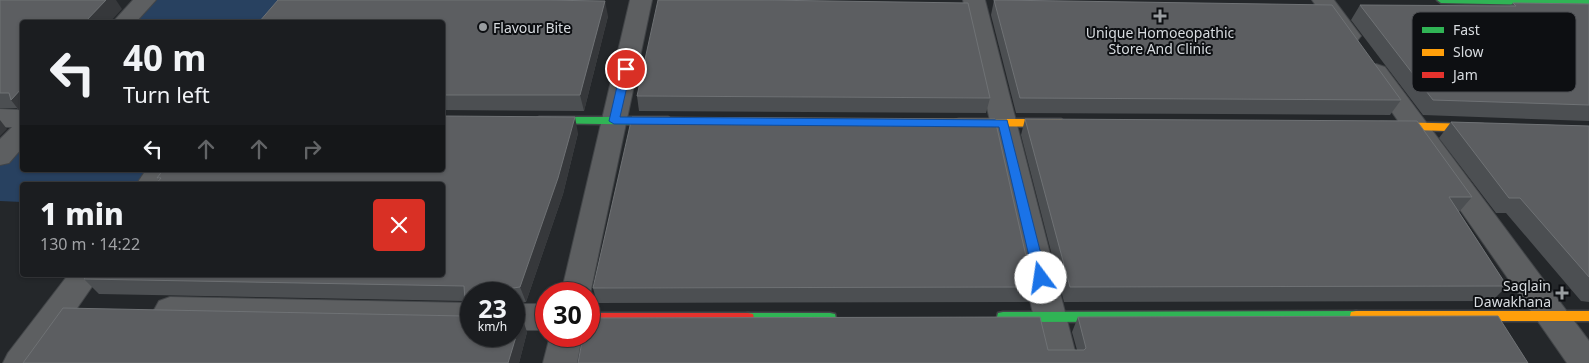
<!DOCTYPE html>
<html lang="en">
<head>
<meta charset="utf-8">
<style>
  :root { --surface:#1b1d20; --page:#242629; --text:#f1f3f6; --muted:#a0a2a5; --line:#393b3e }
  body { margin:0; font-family:"Noto Sans",sans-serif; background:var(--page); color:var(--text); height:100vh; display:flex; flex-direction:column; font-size:19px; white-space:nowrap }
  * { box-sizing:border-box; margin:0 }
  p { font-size:16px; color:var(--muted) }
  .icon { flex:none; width:28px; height:28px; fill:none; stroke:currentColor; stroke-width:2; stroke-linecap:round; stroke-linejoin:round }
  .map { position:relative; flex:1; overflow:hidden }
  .side { position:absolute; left:20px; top:182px; width:425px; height:95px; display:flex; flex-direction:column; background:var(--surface); border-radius:5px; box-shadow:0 1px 4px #0004,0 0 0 1px var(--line) }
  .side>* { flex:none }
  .hud { position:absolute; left:20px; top:20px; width:425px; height:152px; border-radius:5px; box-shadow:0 1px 4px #0004,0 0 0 1px var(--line); background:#1b1d20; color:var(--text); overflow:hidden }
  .speed { position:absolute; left:460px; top:282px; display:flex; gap:10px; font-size:25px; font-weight:700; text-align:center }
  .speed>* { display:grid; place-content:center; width:65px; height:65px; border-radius:50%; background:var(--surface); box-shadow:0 1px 4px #0004,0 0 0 1px var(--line); line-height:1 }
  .speed small { font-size:12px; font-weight:400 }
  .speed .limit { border:8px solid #d22; background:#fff; color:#111 }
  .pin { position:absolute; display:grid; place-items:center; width:42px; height:42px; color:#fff; margin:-21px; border:2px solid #fff; border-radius:50%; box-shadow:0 1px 5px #0007 }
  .me { position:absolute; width:55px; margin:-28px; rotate:346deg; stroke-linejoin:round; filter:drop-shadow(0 0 4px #0008) }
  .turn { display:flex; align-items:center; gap:18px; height:105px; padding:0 20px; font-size:22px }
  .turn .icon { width:65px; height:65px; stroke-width:2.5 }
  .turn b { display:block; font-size:35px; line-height:42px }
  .lanes { display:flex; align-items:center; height:48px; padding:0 20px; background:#0003; justify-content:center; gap:25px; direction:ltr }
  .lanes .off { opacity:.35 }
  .round { display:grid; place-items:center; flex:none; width:52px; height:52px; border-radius:5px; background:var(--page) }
  .head { display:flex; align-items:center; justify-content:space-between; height:85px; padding:0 20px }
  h1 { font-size:30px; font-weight:800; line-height:38px }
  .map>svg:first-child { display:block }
  .green { fill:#284160 }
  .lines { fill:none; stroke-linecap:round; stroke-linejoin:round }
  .street-casing { stroke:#424548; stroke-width:2 }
  .fast-casing { stroke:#424548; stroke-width:3 }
  .slow-casing { stroke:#424548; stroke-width:3 }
  .jam-casing { stroke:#424548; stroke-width:3 }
  .street { fill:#5d5f61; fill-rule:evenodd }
  .fast { fill:#30b455; fill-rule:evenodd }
  .slow { fill:#ff9f0a; fill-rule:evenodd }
  .jam { fill:#e5322d; fill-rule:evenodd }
  .wall { fill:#4c4f52 }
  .shaded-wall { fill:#36383b }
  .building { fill:#5c5e61; stroke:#6f7275 }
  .route { fill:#1a73e8; stroke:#114b97 }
  .poi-dot { fill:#999da0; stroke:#0d0f12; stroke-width:2 }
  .labels { text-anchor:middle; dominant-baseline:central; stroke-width:4; stroke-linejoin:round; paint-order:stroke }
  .poi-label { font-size:14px; fill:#d8dce0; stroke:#0d0f12; text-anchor:start }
  .key { fill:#0d0f12; stroke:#4a4c50; stroke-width:1 }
  .key-label { font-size:14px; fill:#d8dce0 }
</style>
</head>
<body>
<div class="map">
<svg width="1589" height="363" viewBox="0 0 1589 363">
  <rect width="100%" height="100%" fill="#24272a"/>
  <!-- green -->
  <g class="green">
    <polygon points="143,0 284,0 268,22 122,22"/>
    <polygon points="22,131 22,170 161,170 150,185 22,185 22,202 0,201 0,155"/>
  </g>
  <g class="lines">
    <!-- street casing -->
    <g class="street-casing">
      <g id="street">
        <polygon points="133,0 156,0 136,22 113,22"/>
        <polygon points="630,0 652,0 589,299 589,294 561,294"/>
        <polygon points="963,0 985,0 1078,363 1044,363"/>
        <polygon points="1312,0 1334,0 1361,36 1357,41 1349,43 1341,41"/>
        <polygon points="1376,64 1385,67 1589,341 1589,363 1567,363 1364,72 1367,67"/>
        <polygon points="0,109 22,110 22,148 9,163 0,165 0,139 12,127 0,127"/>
        <polygon points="146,170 175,170 165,185 136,185"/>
        <polygon points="68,275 100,275 39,363 3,363 8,353"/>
        <polygon points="170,297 471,303 471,329 170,323 159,319 154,310 159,301"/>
        <rect x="514" y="304" width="32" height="26"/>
        <polygon points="550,336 582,336 577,363 543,363"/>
      </g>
    </g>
    <!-- fast casing -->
    <g class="fast-casing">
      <g id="fast">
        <polygon points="1437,0 1589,0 1589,6 1441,3"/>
        <polygon points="539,117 668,117 673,121 668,125 535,123 534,121 535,119"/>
        <polygon points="1356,311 1361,312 1362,316 1361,320 1356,321 1003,322 998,321 997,317 998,313 1003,312"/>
        <polygon points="748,313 830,313 835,314 836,318 835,322 830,323 748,323 743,322 742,318 743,314"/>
      </g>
    </g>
    <!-- slow casing -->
    <g class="slow-casing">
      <g id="slow">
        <polygon points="959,119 1061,119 1066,123 1061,127 955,126 954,123 955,120"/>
        <polygon points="1381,122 1483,124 1488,128 1483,132 1377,129 1376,126 1377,123"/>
        <polygon points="1356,311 1589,311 1589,321 1356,321 1351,320 1350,316 1351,312"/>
      </g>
    </g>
    <!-- jam casing -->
    <g class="jam-casing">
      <polygon id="jam" points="589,313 748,313 753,314 754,318 753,322 748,323 589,323"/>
    </g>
    <!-- street -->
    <use href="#street" class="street"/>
    <!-- fast -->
    <use href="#fast" class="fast"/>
    <!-- slow -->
    <use href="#slow" class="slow"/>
    <!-- jam -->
    <use href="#jam" class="jam"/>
  </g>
  <!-- wall -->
  <g class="wall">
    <polygon points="0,0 122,9 22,22 22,114 17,108 0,108"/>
    <polygon points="994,0 1401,100 1390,115 1016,113 991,15"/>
    <polygon points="1513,3 1589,4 1589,121 1423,115 1351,20 1360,5 1510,6"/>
    <polygon points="608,16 584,111 442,110 442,22"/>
    <polygon points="637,96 990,98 986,113 639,111"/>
    <polygon points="1025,119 1472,197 1459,212 1507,286 1492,301 1064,302 1021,135"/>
    <polygon points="1451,122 1589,126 1589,302 1581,301 1506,213 1496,213 1439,138"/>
    <polygon points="578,133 563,194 526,302 514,304 514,294 471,294 527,332 519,363 23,363 464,316 466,314 465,301 99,294 84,279 159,180 157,178"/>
    <polygon points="1033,287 1029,302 597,303 593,288"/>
    <polygon points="1078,317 1528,363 1048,350 1077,350 1072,332"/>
  </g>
  <!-- shaded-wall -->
  <g class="shaded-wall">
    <polygon points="106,0 116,0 122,9 110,22 85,22"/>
    <polygon points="605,1 608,16 584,111 580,95"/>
    <polygon points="22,88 22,114 11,100"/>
    <polygon points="575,117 578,133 563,194 526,302 520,287"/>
    <polygon points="0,120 7,129 0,136"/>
    <polygon points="522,317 527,332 519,363 508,363"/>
  </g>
  <!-- building -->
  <g class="building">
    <polygon points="0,0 106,0 85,22 22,22 22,88 11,100 9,93 0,93"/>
    <polygon points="278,0 540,0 605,1 580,95 442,95 442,22 259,22"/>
    <polygon points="658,0 762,0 968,3 990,98 637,96"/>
    <polygon points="994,0 1065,1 1332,5 1401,100 1020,98"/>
    <polygon points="1513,3 1589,4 1589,105 1433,100 1360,5 1516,6"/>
    <polygon points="442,116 575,117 558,178 520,287 506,289 506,294 471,294 471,336 514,336 514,317 522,317 508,363 23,363 63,308 464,316 466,314 464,286 84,279 88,275 442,275 442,185 155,185 161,178 157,178 163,170 442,170"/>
    <polygon points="632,117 995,119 1033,287 593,288"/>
    <polygon points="1025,119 1417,121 1472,197 1449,197 1507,286 1070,287"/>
    <polygon points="1451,122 1589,126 1589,277 1520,198 1509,198"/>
    <polygon points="1498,316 1528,363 578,363 583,336 589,336 589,318 1040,317 1048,350 1084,350 1086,348 1078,317"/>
  </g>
  <!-- route -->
  <polygon class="route" points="626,66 631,69 620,117 1007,120 1047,278 1041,284 1034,278 999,127 614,124 609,121 621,69"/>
  <!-- markers -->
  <g class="poi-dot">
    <path d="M1157.5 8.5h5v5h5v5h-5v5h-5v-5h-5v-5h5z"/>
    <circle cx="483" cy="27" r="5"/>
    <path d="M1559.5 285.5h5v5h5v5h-5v5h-5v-5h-5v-5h5z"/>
  </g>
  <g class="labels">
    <!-- poi labels -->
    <g class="poi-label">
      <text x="493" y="27">Flavour Bite</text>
      <text x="1160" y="32" text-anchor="middle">Unique Homoeopathic<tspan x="1160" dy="16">Store And Clinic</tspan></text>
      <text x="1551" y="285" text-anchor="end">Saqlain<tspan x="1551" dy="16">Dawakhana</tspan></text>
    </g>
  </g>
  <!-- legend -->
  <rect x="1412" y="12" width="164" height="80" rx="8" class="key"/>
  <rect x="1422" y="27" width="22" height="6" fill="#30b455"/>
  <rect x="1422" y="49" width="22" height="7" fill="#ff9f0a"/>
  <rect x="1422" y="72" width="22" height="6" fill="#e5322d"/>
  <g class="key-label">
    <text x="1453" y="35">Fast</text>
    <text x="1453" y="57">Slow</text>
    <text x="1453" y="80">Jam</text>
  </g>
</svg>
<div class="speed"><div>23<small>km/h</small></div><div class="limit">30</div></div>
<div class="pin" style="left:626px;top:69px;background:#d93025"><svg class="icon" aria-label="arrive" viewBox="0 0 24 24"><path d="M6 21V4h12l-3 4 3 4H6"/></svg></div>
<svg class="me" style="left:1041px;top:278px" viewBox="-20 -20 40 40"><circle r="19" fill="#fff"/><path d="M0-13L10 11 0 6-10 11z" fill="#1a73e8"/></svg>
<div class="hud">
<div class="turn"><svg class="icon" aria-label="left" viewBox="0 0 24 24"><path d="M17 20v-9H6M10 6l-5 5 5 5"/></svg><div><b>40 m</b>Turn left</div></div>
<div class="lanes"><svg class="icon" aria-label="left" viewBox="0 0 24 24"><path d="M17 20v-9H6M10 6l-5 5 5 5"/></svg><svg class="icon off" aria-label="ahead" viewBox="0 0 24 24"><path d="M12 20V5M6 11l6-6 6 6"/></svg><svg class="icon off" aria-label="ahead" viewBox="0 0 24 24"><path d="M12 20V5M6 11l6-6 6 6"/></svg><svg class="icon off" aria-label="right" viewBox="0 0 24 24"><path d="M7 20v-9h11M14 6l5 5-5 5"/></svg></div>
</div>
<section class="side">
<div class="head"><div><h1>1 min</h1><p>130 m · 14:22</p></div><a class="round" style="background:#d93025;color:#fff"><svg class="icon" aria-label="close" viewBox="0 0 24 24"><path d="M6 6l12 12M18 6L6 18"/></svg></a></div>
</section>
</div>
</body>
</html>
